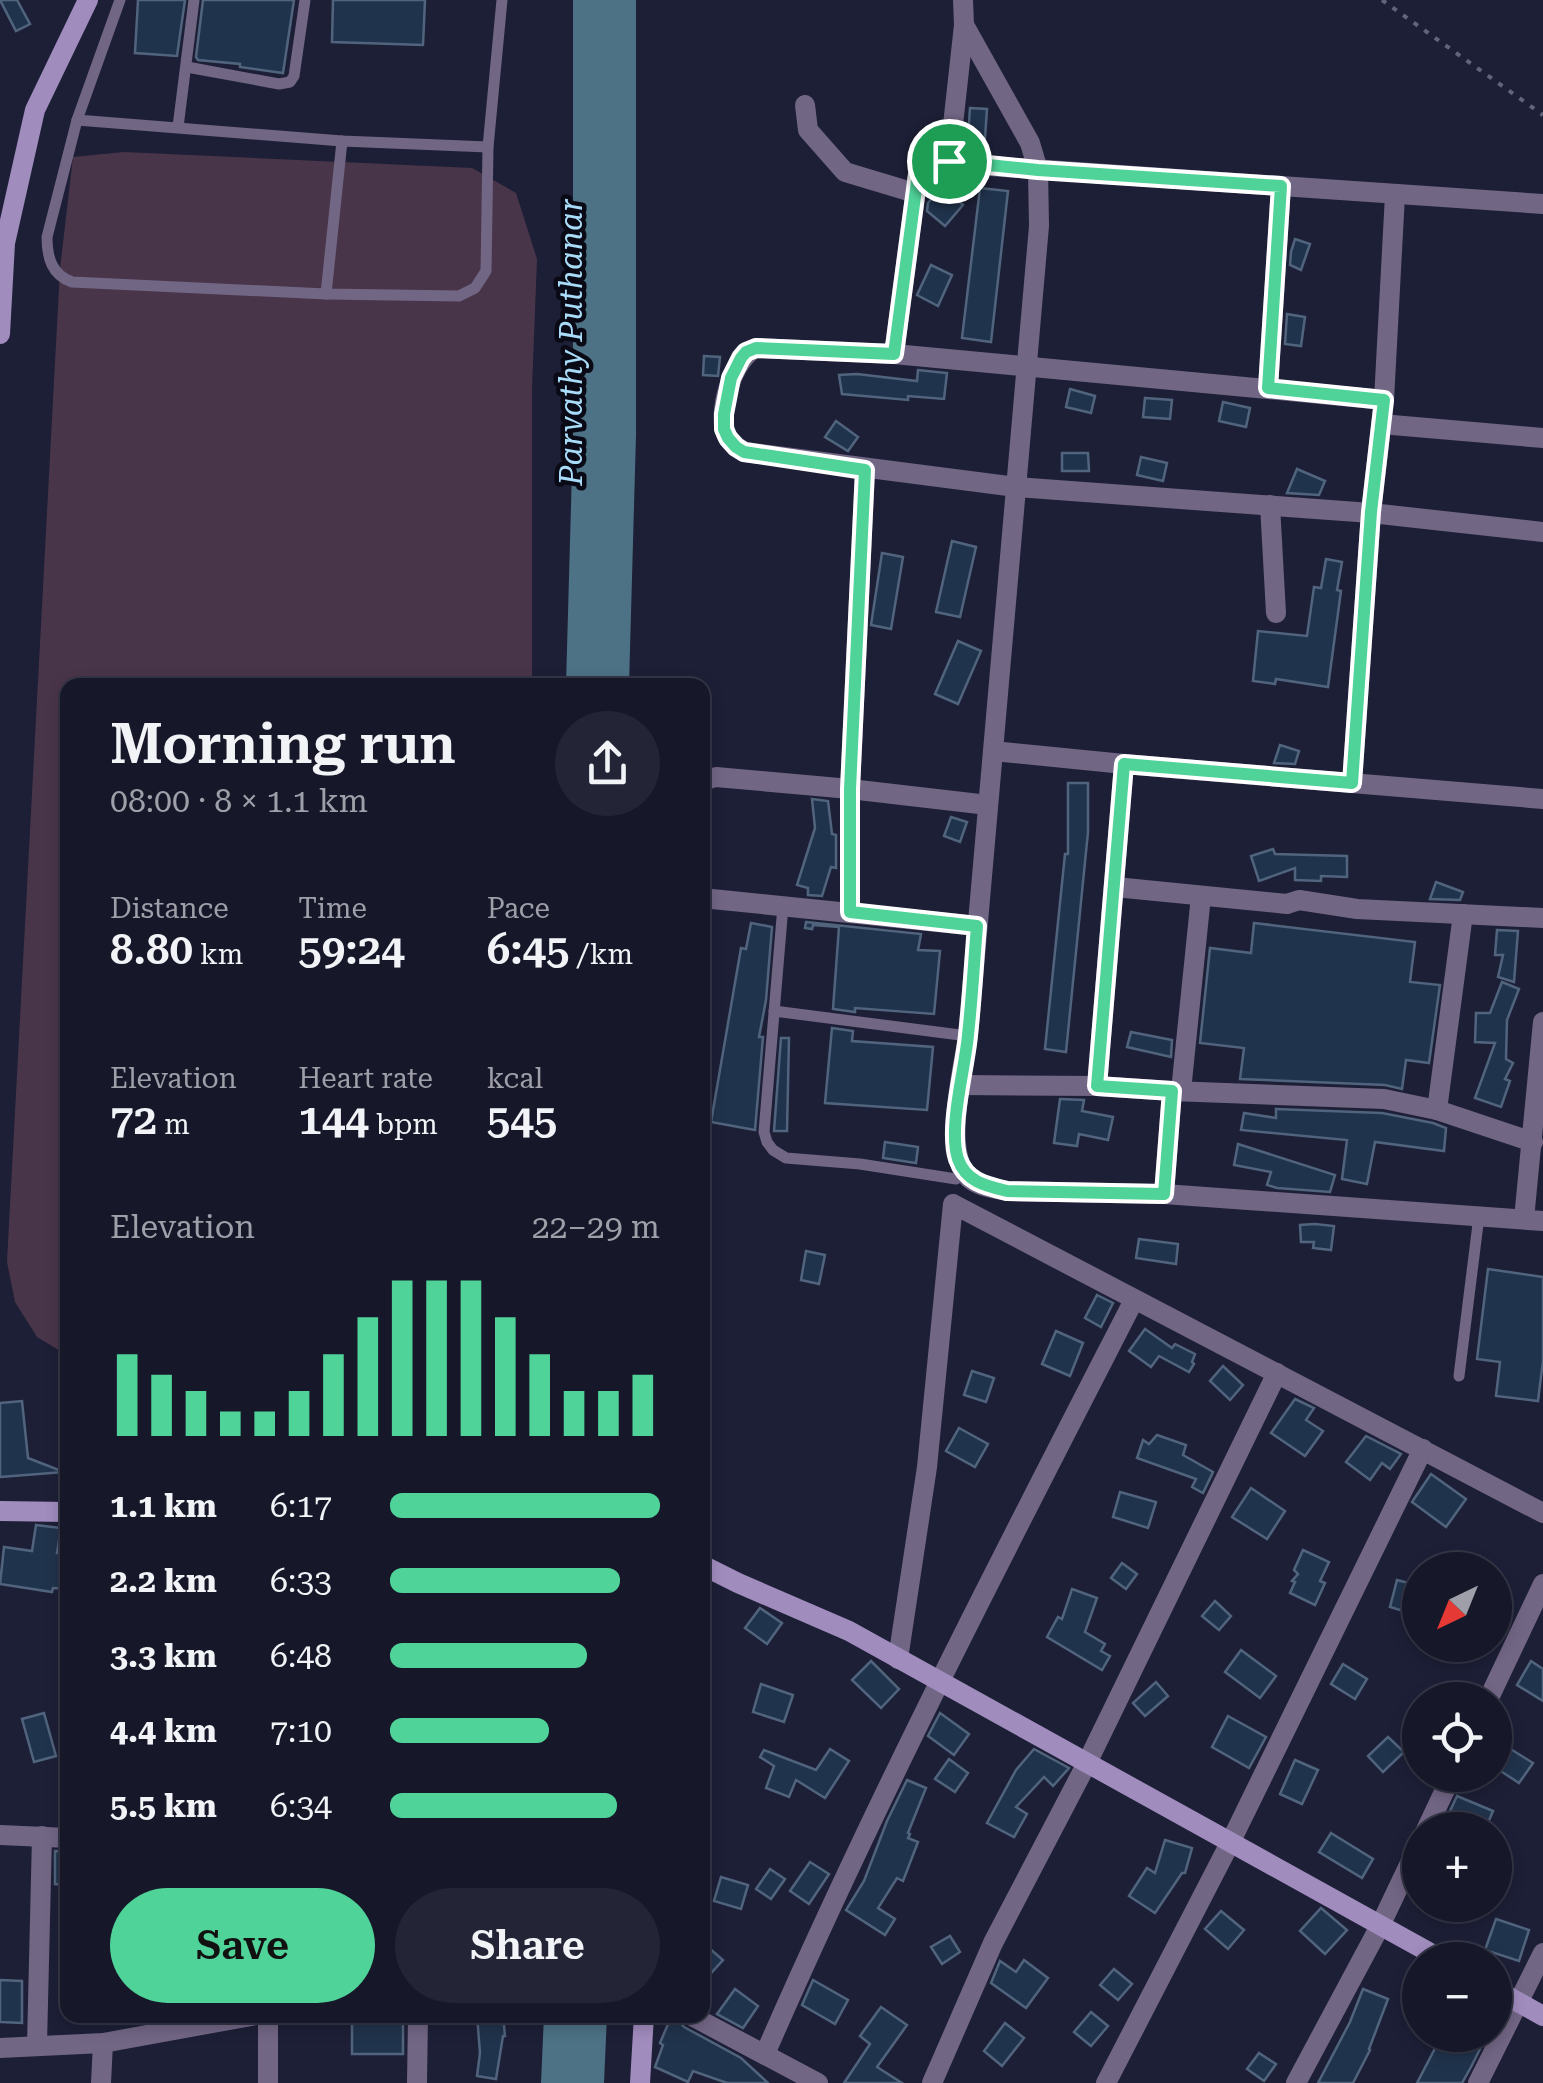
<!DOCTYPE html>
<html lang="en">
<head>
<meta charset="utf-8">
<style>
	:root { --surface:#161729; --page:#232435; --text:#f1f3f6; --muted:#9e9fa8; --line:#353646; --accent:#4fd399 }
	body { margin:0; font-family:"Roboto Serif",serif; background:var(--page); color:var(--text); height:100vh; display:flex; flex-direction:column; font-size:38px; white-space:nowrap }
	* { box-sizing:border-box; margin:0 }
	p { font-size:32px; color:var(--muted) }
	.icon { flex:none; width:55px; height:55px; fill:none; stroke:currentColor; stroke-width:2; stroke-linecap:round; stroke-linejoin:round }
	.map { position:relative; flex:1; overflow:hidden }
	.sheet { position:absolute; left:60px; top:678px; width:650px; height:1345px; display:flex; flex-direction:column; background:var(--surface); border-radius:20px; box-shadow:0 5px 15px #0003,0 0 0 2px var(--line) }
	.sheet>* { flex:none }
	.needle { width:65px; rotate:223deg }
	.tools { position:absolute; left:1402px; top:1552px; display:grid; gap:20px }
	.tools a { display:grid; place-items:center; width:110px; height:110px; border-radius:50%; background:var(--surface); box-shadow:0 5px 15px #0003,0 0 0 2px var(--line); font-size:50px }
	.pin { position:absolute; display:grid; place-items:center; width:85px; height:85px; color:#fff; margin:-42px; border:5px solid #fff; border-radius:50%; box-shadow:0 2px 10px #0007 }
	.round { display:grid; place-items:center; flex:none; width:105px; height:105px; border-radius:52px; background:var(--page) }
	.overview { display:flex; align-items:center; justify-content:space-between; height:170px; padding:0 50px }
	h1 { font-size:55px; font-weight:600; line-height:75px }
	.stats { display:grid; grid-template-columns:repeat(3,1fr); gap:15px; height:170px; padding:10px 50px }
	.stats div { display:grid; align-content:center }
	.stats b { font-size:42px; font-weight:600 }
	.stats small { font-size:28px; font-weight:400 }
	.stats p { font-size:28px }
	.chart { height:280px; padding:20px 50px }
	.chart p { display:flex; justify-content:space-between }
	.chart svg { width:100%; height:180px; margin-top:10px; stroke:var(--accent); stroke-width:6 }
	.button { display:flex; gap:20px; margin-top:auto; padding:20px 50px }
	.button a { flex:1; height:115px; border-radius:60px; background:var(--accent); color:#111; font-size:40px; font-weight:600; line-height:115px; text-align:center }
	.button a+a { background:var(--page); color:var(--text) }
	ul { padding:0 50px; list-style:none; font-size:32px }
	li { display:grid; grid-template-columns:160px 120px 1fr; align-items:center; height:75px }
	li i { height:25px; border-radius:12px; background:var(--accent) }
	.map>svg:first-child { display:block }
	.green { fill:#493549 }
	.water { fill:#4d7285 }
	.building { fill:#20334c; stroke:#51647d; stroke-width:2.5 }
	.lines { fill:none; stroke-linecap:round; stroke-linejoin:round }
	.path { stroke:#626479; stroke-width:4; stroke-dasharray:5 8; stroke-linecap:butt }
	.lane { stroke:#726685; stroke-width:11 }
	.street { stroke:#726685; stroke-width:20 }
	.secondary { stroke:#a18cbe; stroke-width:20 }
	.route-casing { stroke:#fff; stroke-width:20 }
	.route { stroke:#4fd399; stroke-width:12 }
	.labels { text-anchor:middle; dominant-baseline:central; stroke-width:9; stroke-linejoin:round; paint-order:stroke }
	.water-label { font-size:32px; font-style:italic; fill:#a9dcf8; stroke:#090a15 }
</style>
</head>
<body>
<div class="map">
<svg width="1543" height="2083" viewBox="0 0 1543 2083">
	<rect width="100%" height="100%" fill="#1d1f37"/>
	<path class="green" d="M 124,152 L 472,168 L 516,193 L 537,259 L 532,388 L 532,685 L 68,685 L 67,1355 L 37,1337 L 15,1302 L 7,1262 L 60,269 L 73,157 Z"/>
	<g class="water">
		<path d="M 573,0 L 636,0 L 636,435 L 629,685 L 566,685 L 573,434 Z"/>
		<path d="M 544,2015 L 607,2015 L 604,2083 L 541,2083 Z"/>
	</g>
	<g class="building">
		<path d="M 0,0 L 17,0 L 30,24 L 16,31 Z"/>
		<path d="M 138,0 L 185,0 L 177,56 L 135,53 Z"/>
		<path d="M 203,0 L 294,0 L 283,73 L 240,67 L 240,64 L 198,60 L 196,57 Z"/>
		<path d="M 333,0 L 425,0 L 423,45 L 332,42 Z"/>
		<path d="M 970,108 L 987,109 L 985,138 L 968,137 Z"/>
		<path d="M 942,187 L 963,205 L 945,226 L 927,211 L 928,203 Z"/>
		<path d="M 980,188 L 1008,191 L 991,342 L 962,338 Z"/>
		<path d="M 1295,239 L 1310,244 L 1301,270 L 1290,265 L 1291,252 Z"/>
		<path d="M 931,265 L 952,275 L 938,306 L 917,295 Z"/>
		<path d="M 1287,314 L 1305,317 L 1301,346 L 1285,344 Z"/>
		<path d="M 704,356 L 720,357 L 718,376 L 703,375 Z"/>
		<path d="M 918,370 L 947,373 L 944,399 L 908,396 L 908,400 L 842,394 L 839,375 L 857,374 L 917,381 Z"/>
		<path d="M 1070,389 L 1095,396 L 1091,413 L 1066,407 Z"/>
		<path d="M 1145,398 L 1172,400 L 1170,419 L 1143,417 Z"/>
		<path d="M 1223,402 L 1250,408 L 1246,427 L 1219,421 Z"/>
		<path d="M 836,421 L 858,437 L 848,451 L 825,437 Z"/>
		<path d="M 1062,453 L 1088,453 L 1089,471 L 1062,471 Z"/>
		<path d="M 1141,457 L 1167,463 L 1163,481 L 1137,475 Z"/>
		<path d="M 1297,469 L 1325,481 L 1319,495 L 1287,493 Z"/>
		<path d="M 952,541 L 976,547 L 960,617 L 936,612 Z"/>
		<path d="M 882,553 L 903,557 L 891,629 L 871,625 Z"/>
		<path d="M 1326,559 L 1342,562 L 1337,590 L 1341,591 L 1328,687 L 1276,679 L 1275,684 L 1253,681 L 1258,631 L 1307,636 L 1314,587 L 1321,588 Z"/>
		<path d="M 958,641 L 981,651 L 958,704 L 935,694 Z"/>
		<path d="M 1280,745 L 1299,751 L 1295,764 L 1274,763 Z"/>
		<path d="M 1068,783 L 1088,783 L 1088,832 L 1066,1052 L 1045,1049 L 1065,854 L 1068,854 Z"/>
		<path d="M 812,799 L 828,801 L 832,834 L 836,835 L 836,868 L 831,867 L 822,896 L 808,895 L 808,888 L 797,885 L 815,828 Z"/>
		<path d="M 951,817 L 967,822 L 960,842 L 944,836 Z"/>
		<path d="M 1273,849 L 1275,854 L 1347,856 L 1347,877 L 1321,876 L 1321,881 L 1295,880 L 1295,868 L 1259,881 L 1251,856 Z"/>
		<path d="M 1436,882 L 1463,892 L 1460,900 L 1430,899 Z"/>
		<path d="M 806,922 L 921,934 L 918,950 L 940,951 L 934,1014 L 855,1008 L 855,1012 L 833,1009 L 839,927 L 813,925 L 812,929 L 805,928 Z"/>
		<path d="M 751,923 L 772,927 L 766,1000 L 759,1037 L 763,1037 L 755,1130 L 711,1122 L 741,948 L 746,949 Z"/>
		<path d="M 1254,923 L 1415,942 L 1410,982 L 1440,985 L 1429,1063 L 1406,1060 L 1402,1089 L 1385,1085 L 1240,1079 L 1244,1048 L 1200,1043 L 1210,948 L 1251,953 Z"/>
		<path d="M 1497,930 L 1518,931 L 1514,982 L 1498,977 L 1503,955 L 1495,955 Z"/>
		<path d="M 1502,982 L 1519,989 L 1507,1020 L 1506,1059 L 1513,1063 L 1505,1079 L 1510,1081 L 1501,1107 L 1475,1098 L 1495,1043 L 1475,1042 L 1476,1013 L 1490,1013 Z"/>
		<path d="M 832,1028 L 853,1031 L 852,1041 L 933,1047 L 927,1110 L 825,1103 Z"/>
		<path d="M 1131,1032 L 1172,1040 L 1171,1057 L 1127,1047 Z"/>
		<path d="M 781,1038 L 789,1038 L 787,1131 L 774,1131 Z"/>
		<path d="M 1060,1099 L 1084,1100 L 1082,1111 L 1113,1117 L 1108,1140 L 1079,1134 L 1077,1146 L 1054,1143 Z"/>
		<path d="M 1276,1109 L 1382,1113 L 1433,1123 L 1446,1128 L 1444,1151 L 1375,1142 L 1367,1184 L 1342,1179 L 1347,1140 L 1241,1130 L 1244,1113 L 1276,1118 Z"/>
		<path d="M 885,1142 L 918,1147 L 916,1163 L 883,1158 Z"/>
		<path d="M 1238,1144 L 1335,1175 L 1330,1192 L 1277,1188 L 1267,1185 L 1271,1172 L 1234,1165 Z"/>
		<path d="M 1315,1224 L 1334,1226 L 1331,1250 L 1313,1248 L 1314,1242 L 1301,1242 L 1300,1225 Z"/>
		<path d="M 1139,1239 L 1178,1244 L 1176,1264 L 1136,1258 Z"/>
		<path d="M 806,1251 L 825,1255 L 819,1284 L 801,1280 Z"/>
		<path d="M 1488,1269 L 1543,1277 L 1543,1361 L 1538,1401 L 1496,1396 L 1500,1362 L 1477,1359 Z"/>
		<path d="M 1097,1295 L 1113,1303 L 1101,1327 L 1085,1318 Z"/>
		<path d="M 1145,1329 L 1172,1348 L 1175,1344 L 1195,1354 L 1192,1362 L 1194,1364 L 1189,1372 L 1159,1356 L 1151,1367 L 1129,1351 Z"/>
		<path d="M 1056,1331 L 1083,1343 L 1070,1376 L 1042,1364 Z"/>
		<path d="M 1223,1366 L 1243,1385 L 1230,1400 L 1210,1381 Z"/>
		<path d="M 972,1371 L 994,1378 L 986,1402 L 964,1395 Z"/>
		<path d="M 1295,1399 L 1314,1408 L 1306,1420 L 1323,1431 L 1305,1456 L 1271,1433 Z"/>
		<path d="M 22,1401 L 28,1458 L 64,1472 L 0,1477 L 0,1403 Z"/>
		<path d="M 959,1428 L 988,1444 L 975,1467 L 946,1451 Z"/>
		<path d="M 1157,1435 L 1186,1445 L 1183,1455 L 1213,1472 L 1203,1493 L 1192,1487 L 1196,1479 L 1137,1458 L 1143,1440 L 1149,1444 Z"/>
		<path d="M 1366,1436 L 1401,1454 L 1390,1469 L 1382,1463 L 1370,1480 L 1346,1462 Z"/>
		<path d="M 1431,1474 L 1466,1499 L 1446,1527 L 1412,1502 Z"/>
		<path d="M 1251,1488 L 1285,1511 L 1267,1539 L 1232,1517 Z"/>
		<path d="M 1120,1492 L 1156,1502 L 1148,1528 L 1113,1517 Z"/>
		<path d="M 36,1525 L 61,1528 L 57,1553 L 68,1553 L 68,1589 L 53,1588 L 52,1592 L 0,1584 L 4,1547 L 32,1551 Z"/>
		<path d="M 1303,1550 L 1329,1562 L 1320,1581 L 1325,1583 L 1315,1605 L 1290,1593 L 1295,1582 L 1292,1581 L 1298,1574 L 1294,1570 Z"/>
		<path d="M 1122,1563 L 1137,1574 L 1126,1589 L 1111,1578 Z"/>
		<path d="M 1397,1580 L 1420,1586 L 1420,1616 L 1390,1607 Z"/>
		<path d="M 1072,1589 L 1097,1598 L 1085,1632 L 1105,1644 L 1101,1651 L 1110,1656 L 1102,1670 L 1047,1637 L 1058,1617 L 1062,1619 Z"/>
		<path d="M 1215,1601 L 1231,1616 L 1219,1630 L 1202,1616 Z"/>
		<path d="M 760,1608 L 782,1623 L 767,1644 L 745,1628 Z"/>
		<path d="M 1241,1650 L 1276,1676 L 1260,1698 L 1225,1672 Z"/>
		<path d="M 871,1661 L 899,1689 L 881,1708 L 852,1680 Z"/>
		<path d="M 1531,1661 L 1543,1669 L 1543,1701 L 1517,1685 Z"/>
		<path d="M 1343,1664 L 1367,1679 L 1355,1699 L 1331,1684 Z"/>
		<path d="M 1156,1682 L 1168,1696 L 1145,1716 L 1133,1703 Z"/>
		<path d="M 761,1684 L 793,1695 L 784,1722 L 753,1712 Z"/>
		<path d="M 44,1713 L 56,1756 L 34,1762 L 22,1719 Z"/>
		<path d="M 940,1713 L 969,1734 L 954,1755 L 928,1736 Z"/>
		<path d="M 1228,1716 L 1266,1737 L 1249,1768 L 1212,1747 Z"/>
		<path d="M 1388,1737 L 1404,1752 L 1383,1772 L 1368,1756 Z"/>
		<path d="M 1509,1748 L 1533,1763 L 1519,1783 L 1496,1768 Z"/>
		<path d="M 830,1749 L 849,1761 L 825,1798 L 796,1780 L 789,1797 L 766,1788 L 774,1766 L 760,1757 L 764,1750 L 816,1770 Z"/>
		<path d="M 1034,1749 L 1069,1768 L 1053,1786 L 1044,1777 L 1016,1807 L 1027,1814 L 1014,1837 L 987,1823 L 1016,1770 Z"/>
		<path d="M 949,1759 L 968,1773 L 955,1792 L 935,1779 Z"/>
		<path d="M 1295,1760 L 1318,1770 L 1302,1804 L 1280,1794 Z"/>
		<path d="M 907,1780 L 926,1788 L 908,1833 L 910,1834 L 908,1838 L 918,1842 L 903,1881 L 897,1878 L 878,1908 L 895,1919 L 885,1935 L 846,1910 L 864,1881 L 887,1821 Z"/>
		<path d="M 1457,1796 L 1493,1811 L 1485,1830 L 1451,1830 L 1443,1826 Z"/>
		<path d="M 1331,1833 L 1373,1859 L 1362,1878 L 1319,1852 Z"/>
		<path d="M 1165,1840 L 1192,1848 L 1185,1873 L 1182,1873 L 1155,1913 L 1129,1896 L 1147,1868 L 1155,1873 Z"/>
		<path d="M 55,1851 L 68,1852 L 68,1885 L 55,1884 Z"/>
		<path d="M 810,1862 L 829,1874 L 809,1904 L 790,1891 Z"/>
		<path d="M 770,1869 L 785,1879 L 771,1899 L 756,1889 Z"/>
		<path d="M 721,1877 L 748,1885 L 741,1909 L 714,1901 Z"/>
		<path d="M 1321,1908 L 1347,1930 L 1325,1954 L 1300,1931 Z"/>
		<path d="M 1221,1911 L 1244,1930 L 1228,1949 L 1205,1929 Z"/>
		<path d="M 1496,1919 L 1529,1930 L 1519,1961 L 1485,1950 Z"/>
		<path d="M 950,1936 L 960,1952 L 942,1964 L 931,1947 Z"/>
		<path d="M 702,1942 L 723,1960 L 702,1983 Z"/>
		<path d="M 1024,1960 L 1048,1978 L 1026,2008 L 991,1983 L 1000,1961 L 1016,1972 Z"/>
		<path d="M 1114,1969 L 1132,1984 L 1118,2000 L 1100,1985 Z"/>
		<path d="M 0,1980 L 22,1981 L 22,2023 L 0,2022 Z"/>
		<path d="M 813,1980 L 848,2000 L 835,2024 L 802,2005 Z"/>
		<path d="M 735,1989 L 758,2006 L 743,2028 L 717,2014 Z"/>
		<path d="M 1363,1989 L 1388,1999 L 1369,2049 L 1370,2050 L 1353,2083 L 1318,2083 L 1350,2022 Z"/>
		<path d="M 881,2007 L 907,2025 L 877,2067 L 902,2083 L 844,2083 L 870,2044 L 860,2036 Z"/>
		<path d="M 1091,2012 L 1108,2026 L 1091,2046 L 1074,2032 Z"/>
		<path d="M 477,2015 L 503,2015 L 505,2036 L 503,2036 L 496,2079 L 477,2076 L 480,2053 Z"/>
		<path d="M 671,2017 L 677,2019 L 684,2027 L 741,2058 L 768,2083 L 727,2083 L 693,2071 L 688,2082 L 655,2067 L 663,2045 L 660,2043 Z"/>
		<path d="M 352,2019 L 403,2020 L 403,2054 L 352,2054 Z"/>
		<path d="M 1005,2023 L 1024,2038 L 1002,2066 L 984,2051 Z"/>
		<path d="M 1442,2035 L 1479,2035 L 1472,2045 L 1480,2049 L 1471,2067 L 1462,2083 L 1417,2083 Z"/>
		<path d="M 1259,2053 L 1276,2064 L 1264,2081 L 1247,2069 Z"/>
	</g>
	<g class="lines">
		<path class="path" d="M 1382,0 L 1543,115"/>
		<g class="lane">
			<path d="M 120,0 L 77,120 L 342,141 L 488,147"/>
			<path d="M 187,67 L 279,84 L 290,82 L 294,76 L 305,0"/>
			<path d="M 77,120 L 47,237 C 47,258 52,275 72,282 L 326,294 L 459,296 L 475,288 L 486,271 L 488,147 L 502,0"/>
			<path d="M 178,127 L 194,0"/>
			<path d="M 326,294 L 342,141"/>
			<path d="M 783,906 L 764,1132 L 767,1142 L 773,1150 L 786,1158 L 860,1164 L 956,1179"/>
			<path d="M 774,1011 L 968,1036"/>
			<path d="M 1459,1376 L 1479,1216"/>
		</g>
		<g class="street">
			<path d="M 963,0 L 964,25 L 1030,143 L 1038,170 L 1039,226 L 968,1036 C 963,1071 942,1152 969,1178 C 979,1187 995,1188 1007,1191 L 1164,1194 L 1543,1221"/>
			<path d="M 805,105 L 808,130 L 845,172 L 915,193"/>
			<path d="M 949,161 L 964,25"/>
			<path d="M 894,354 L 918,174 L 923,166 L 931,162 L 1543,204"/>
			<path d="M 1268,388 L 1281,186"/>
			<path d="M 1384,400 L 894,354 L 756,348 C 733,358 716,413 727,436 C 731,443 737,448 745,452 L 1016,487 L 1371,513 L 1543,532"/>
			<path d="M 1381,424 L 1543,438"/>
			<path d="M 1270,505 L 1276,613"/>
			<path d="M 993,751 L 1124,764 L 1543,799"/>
			<path d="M 702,781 L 716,777 L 850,789 L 988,805"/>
			<path d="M 1352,783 L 1371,513 L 1384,400 L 1395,195"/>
			<path d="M 1115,887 L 1287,904 L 1299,900 L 1357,909 L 1543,918"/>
			<path d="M 702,898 L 977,926"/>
			<path d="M 850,912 L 850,789 L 865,470"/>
			<path d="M 961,1085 L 1097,1086 L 1172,1091 L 1384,1099 L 1437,1110 L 1533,1142"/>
			<path d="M 1097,1086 L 1124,764"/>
			<path d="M 1181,1091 L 1201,896"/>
			<path d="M 1437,1110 L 1463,914"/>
			<path d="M 1164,1194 L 1172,1091"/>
			<path d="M 1524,1219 L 1543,1022"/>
			<path d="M 898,1659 L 927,1467 L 953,1204 L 1543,1513"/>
			<path d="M 1488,1700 L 1543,1584"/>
			<path d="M 1426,1830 L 1452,1775"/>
			<path d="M 0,1835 L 68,1838"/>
			<path d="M 268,2015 L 268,2083"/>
			<path d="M 690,2015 L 818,2083"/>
			<path d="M 37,2045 L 42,1836"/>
			<path d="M 0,2048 L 103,2043 L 256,2015"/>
			<path d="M 765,2054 C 877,1797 1006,1549 1134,1300"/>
			<path d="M 101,2083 L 103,2043"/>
			<path d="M 417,2083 L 418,2015"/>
			<path d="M 932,2083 L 993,1943 L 1087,1763 L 1277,1373"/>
			<path d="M 1106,2083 L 1230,1843 L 1423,1449"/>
			<path d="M 1296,2083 L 1380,1926 L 1420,1842"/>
			<path d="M 1478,2083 L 1543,1953"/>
		</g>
		<g class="secondary">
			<path d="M 0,334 L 5,243 L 35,110 L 88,0"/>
			<path d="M 0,1511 L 68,1512"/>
			<path d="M 702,1565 L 738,1583 L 849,1631 L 1443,1960"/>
			<path d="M 1495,1989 L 1543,2016"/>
			<path d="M 640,2083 L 644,2015"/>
		</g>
	</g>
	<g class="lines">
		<g class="route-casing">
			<path id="route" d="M 949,161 L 1038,170 L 1281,186 L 1268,388 L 1384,400 L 1371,512 L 1352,783 L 1124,764 L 1097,1086 L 1172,1091 L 1164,1194 L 1007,1191 C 986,1186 966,1182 958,1159 C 948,1128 965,1069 968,1035 C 972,999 974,962 977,926 L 850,912 L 850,789 L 865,470 L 744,452 L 736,447 L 728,438 L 724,429 L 724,414 L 731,378 L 741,358 L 746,352 L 756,348 L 894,354 L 918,174 C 927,161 934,161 949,161 Z"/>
		</g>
		<use href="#route" class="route"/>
	</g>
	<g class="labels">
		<g class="water-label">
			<text transform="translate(571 342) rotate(-90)">Parvathy Puthanar</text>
		</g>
	</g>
</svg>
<div class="tools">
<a><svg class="needle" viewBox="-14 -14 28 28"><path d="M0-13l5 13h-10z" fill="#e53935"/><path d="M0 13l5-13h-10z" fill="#9e9fa8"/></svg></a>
<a><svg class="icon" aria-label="locate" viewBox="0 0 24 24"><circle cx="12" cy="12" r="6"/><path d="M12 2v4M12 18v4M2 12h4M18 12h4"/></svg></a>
<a>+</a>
<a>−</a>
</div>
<div class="pin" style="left:949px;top:161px;background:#1e9e55"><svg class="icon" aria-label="arrive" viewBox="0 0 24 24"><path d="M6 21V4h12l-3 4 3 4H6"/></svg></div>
<section class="sheet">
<div class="overview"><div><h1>Morning run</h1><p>08:00 · 8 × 1.1 km</p></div><a class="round"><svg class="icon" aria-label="share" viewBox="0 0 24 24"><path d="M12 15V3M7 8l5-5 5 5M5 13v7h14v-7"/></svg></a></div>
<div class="stats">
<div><p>Distance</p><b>8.80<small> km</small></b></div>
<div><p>Time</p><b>59:24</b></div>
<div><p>Pace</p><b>6:45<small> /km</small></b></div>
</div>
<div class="stats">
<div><p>Elevation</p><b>72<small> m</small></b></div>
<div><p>Heart rate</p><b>144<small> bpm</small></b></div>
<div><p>kcal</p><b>545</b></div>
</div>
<div class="chart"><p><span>Elevation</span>22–29 m</p>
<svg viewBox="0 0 160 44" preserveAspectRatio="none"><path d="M5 44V24M15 44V29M25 44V33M35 44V38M45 44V38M55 44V33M65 44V24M75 44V15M85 44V6M95 44V6M105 44V6M115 44V15M125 44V24M135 44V33M145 44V33M155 44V29"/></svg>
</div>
<ul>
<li><b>1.1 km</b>6:17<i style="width:100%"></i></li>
<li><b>2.2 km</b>6:33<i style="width:85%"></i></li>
<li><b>3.3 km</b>6:48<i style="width:73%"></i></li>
<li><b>4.4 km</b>7:10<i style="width:59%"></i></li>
<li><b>5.5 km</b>6:34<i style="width:84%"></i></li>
</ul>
<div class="button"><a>Save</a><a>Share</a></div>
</section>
</div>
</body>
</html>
